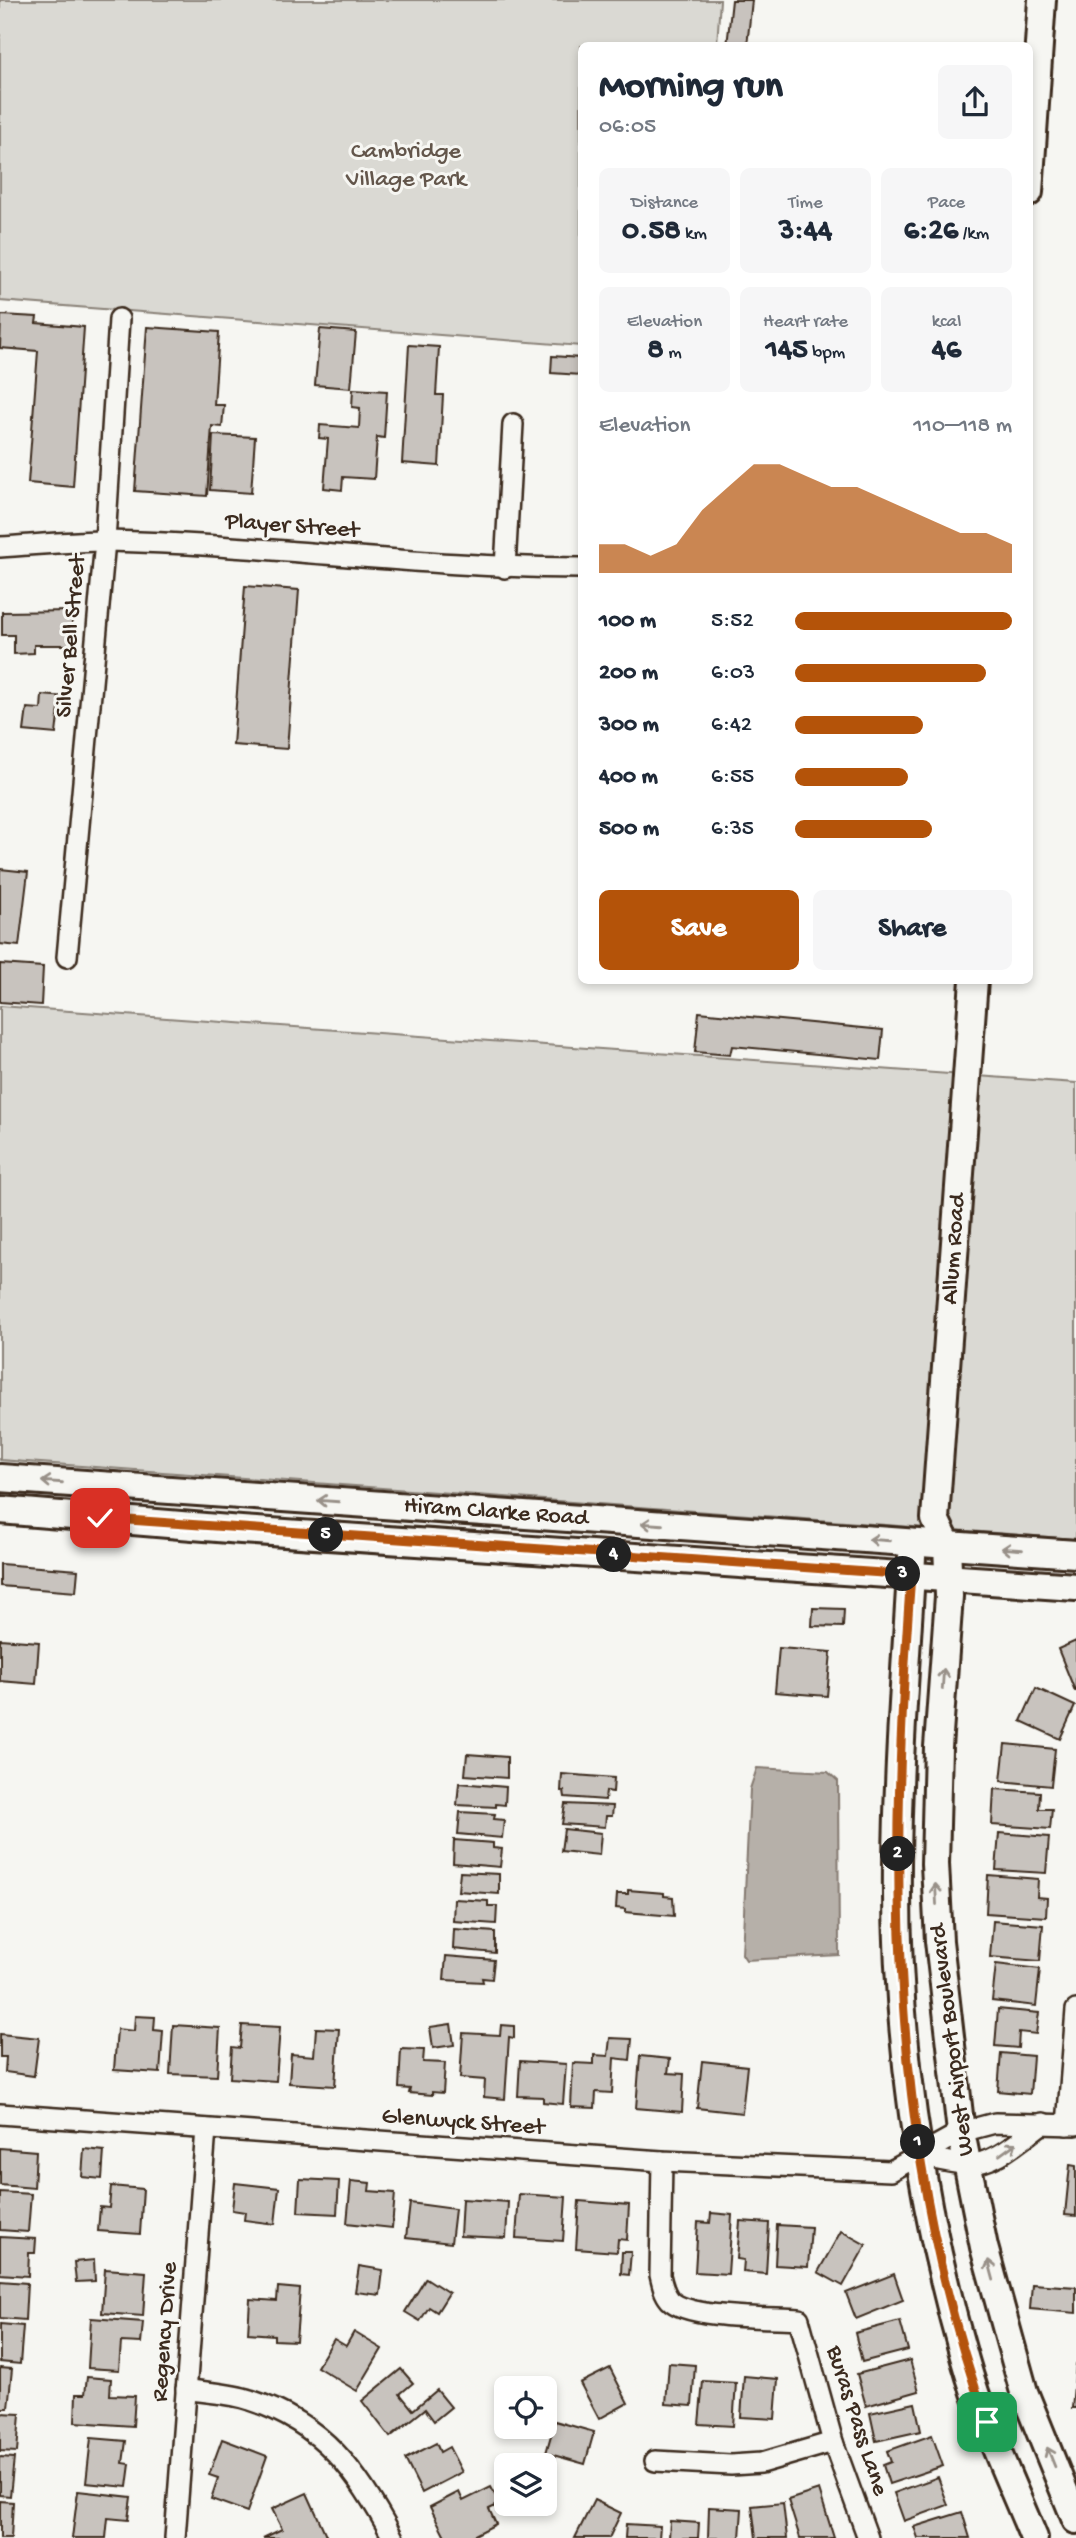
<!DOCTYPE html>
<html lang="en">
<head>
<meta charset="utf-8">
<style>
	:root { --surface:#fff; --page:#f6f6f7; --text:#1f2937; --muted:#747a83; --accent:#b45309 }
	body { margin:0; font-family:"Gochi Hand",sans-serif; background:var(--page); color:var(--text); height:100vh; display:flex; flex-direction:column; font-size:26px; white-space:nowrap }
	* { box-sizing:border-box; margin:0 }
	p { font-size:23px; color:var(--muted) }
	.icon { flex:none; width:38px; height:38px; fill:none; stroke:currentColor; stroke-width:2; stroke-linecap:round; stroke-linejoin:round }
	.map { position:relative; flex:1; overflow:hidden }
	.side { position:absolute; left:578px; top:42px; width:455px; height:942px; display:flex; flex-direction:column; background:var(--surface); border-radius:10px; box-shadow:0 4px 10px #0003 }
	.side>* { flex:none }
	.controls { position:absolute; left:494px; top:2376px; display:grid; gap:14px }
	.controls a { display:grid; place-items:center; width:63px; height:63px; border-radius:10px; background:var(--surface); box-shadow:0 4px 10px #0003; font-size:35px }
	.pin { position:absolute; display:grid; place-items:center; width:60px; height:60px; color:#fff; margin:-30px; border-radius:14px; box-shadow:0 4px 10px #0006 }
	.km { position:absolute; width:35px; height:35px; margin:-18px; border-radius:50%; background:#222; color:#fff; font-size:19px; line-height:35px; text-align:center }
	.round { display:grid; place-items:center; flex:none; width:74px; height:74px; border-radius:10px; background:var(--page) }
	.summary { display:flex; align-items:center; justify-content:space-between; height:119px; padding:0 21px }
	h1 { font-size:38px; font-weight:700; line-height:52px }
	.stats { display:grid; grid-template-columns:repeat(3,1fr); gap:10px; height:119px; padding:7px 21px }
	.stats div { display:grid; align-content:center; border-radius:10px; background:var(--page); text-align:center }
	.stats b { font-size:30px; font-weight:700 }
	.stats small { font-size:19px; font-weight:400 }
	.stats p { font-size:19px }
	.chart { height:196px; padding:14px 21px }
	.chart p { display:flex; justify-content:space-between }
	.chart svg { width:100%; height:126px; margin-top:7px; fill:var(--accent); opacity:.7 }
	.button { display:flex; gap:14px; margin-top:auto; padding:14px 21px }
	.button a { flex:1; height:80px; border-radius:10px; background:var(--accent); color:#fff; font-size:28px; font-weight:700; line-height:80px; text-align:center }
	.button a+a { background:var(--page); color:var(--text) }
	ul { padding:0 21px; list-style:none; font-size:23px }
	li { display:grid; grid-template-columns:112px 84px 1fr; align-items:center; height:52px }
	li i { height:18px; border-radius:9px; background:var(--accent) }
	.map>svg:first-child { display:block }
	.green { fill:#dad9d3; stroke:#8a8278; stroke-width:2 }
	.water { fill:#b6b0a9; stroke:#857a71; stroke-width:2 }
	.building { fill:#c8c3be; stroke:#3b2a1e; stroke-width:2 }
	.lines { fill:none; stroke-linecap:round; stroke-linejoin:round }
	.street-casing { stroke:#3b2a1e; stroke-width:24 }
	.secondary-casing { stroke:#3b2a1e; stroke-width:32 }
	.street { stroke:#f6f6f2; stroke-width:19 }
	.secondary { stroke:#f6f6f2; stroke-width:26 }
	.oneway { stroke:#989088 }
	.route-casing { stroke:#fff; stroke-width:14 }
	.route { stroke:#b45309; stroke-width:9 }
	.labels { text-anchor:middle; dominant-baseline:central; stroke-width:6; stroke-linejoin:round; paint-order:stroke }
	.park-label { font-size:24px; fill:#63564b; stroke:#f6f6f2 }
	.street-label { font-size:24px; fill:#3b2a1e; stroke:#f6f6f2 }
</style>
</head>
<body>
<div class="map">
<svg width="1076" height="2538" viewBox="0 0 1076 2538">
	<rect width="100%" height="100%" fill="#f6f6f2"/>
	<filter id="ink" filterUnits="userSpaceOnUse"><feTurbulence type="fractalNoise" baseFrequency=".0143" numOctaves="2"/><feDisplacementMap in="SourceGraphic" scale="14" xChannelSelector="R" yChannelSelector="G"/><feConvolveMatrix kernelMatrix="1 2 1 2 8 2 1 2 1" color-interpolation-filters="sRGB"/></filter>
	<g filter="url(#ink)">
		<g class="green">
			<path d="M 0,0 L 720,0 L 717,45 L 581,46 L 581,346 L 0,301 Z"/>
			<path d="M 0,1006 L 1076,1083 L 1076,1539 L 0,1460 Z"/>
		</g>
		<path class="water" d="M 757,1768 L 828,1772 L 838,1781 L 839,1955 L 746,1960 L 742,1954 L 750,1789 Z"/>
		<g class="building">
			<path d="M 732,0 L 752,0 L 747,46 L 727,46 Z"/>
			<path d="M 1,315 L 37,317 L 36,323 L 84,327 L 73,487 L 28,483 L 38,351 L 0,348 Z"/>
			<path d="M 147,327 L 219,332 L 214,405 L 224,405 L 222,427 L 212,426 L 207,496 L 135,491 Z"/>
			<path d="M 320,329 L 356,332 L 351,388 L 315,385 Z"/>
			<path d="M 409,345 L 439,347 L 436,395 L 443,395 L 439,466 L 402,463 Z"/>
			<path d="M 552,356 L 581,358 L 581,375 L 551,373 Z"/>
			<path d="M 353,389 L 387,391 L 384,438 L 377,437 L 374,479 L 343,477 L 342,490 L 324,488 L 328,439 L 319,438 L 320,425 L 359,428 L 360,408 L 352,407 Z"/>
			<path d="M 213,435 L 255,437 L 251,493 L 210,490 Z"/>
			<path d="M 245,586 L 299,590 L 287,749 L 233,745 Z"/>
			<path d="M 72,611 L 72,645 L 34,645 L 34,653 L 14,654 L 14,635 L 2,635 L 2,612 Z"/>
			<path d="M 42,695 L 66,697 L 65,708 L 59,708 L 56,734 L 24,731 L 27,708 L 41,709 Z"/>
			<path d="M 0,869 L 28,872 L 19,946 L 0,944 Z"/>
			<path d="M 0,964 L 43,967 L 41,1005 L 0,1002 Z"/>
			<path d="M 699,1012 L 883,1030 L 880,1060 L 732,1046 L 730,1055 L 695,1052 Z"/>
			<path d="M 0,1564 L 78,1570 L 76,1592 L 0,1586 Z"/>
			<path d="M 813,1608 L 844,1609 L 843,1627 L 812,1626 Z"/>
			<path d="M 0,1639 L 39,1642 L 36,1684 L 0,1681 Z"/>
			<path d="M 1076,1641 L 1076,1691 L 1075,1691 L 1058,1649 Z"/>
			<path d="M 779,1648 L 831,1652 L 827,1696 L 775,1692 Z"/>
			<path d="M 1036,1688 L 1075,1706 L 1060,1739 L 1021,1721 Z"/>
			<path d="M 1005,1744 L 1055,1749 L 1051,1786 L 1001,1781 Z"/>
			<path d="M 467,1754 L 507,1757 L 507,1778 L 465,1775 Z"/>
			<path d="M 562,1774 L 614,1778 L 613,1792 L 606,1791 L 605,1800 L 565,1797 L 564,1791 L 561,1791 Z"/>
			<path d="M 459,1783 L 506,1787 L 505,1805 L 496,1804 L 496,1807 L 457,1805 Z"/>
			<path d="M 994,1789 L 1040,1792 L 1039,1809 L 1052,1809 L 1050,1829 L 992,1825 Z"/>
			<path d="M 565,1804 L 613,1806 L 612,1816 L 606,1816 L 605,1827 L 562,1824 Z"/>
			<path d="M 460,1812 L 495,1814 L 494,1819 L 504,1820 L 502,1838 L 458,1834 Z"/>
			<path d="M 564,1829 L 601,1833 L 599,1855 L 561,1851 Z"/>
			<path d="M 999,1833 L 1049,1837 L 1046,1873 L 996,1870 Z"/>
			<path d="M 454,1840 L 493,1843 L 493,1848 L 502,1849 L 500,1867 L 453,1863 Z"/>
			<path d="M 460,1872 L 499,1874 L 499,1894 L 458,1891 Z"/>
			<path d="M 988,1875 L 1038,1879 L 1037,1897 L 1047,1898 L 1046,1917 L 986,1913 Z"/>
			<path d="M 628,1890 L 664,1893 L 664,1896 L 673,1897 L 674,1916 L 625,1912 L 625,1909 L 616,1908 L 617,1894 L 628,1894 Z"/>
			<path d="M 454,1899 L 488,1901 L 488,1906 L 497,1906 L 496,1924 L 453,1921 Z"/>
			<path d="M 993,1921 L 1043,1925 L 1040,1961 L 990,1957 Z"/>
			<path d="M 454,1929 L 495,1932 L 495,1953 L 453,1949 Z"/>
			<path d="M 446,1956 L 494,1960 L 492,1979 L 482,1978 L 483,1982 L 444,1980 Z"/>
			<path d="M 996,1964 L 1040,1969 L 1036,2006 L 992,2001 Z"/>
			<path d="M 998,2009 L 1039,2013 L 1036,2034 L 1019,2032 L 1018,2048 L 995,2046 Z"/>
			<path d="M 135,2016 L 155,2017 L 154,2030 L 163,2031 L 160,2073 L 114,2070 L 117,2029 L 134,2031 Z"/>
			<path d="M 451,2024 L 454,2045 L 433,2048 L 430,2027 Z"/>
			<path d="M 173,2025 L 220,2028 L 217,2076 L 170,2074 Z"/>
			<path d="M 242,2025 L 280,2027 L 276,2081 L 230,2078 L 232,2047 L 240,2048 Z"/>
			<path d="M 501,2025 L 514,2026 L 514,2038 L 509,2037 L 505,2099 L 484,2097 L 485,2080 L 460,2078 L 463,2033 L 500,2035 Z"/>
			<path d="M 316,2028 L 339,2029 L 335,2086 L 289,2083 L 291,2054 L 314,2056 Z"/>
			<path d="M 0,2034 L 39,2038 L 34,2076 L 5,2072 L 6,2057 L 0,2057 Z"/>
			<path d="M 610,2038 L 632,2039 L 630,2060 L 614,2058 L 612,2093 L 596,2092 L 595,2108 L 571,2107 L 573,2063 L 594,2064 L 594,2055 L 608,2056 Z"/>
			<path d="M 401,2049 L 424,2050 L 423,2062 L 445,2063 L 443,2093 L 432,2092 L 432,2095 L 409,2093 L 410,2089 L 399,2088 Z"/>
			<path d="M 1001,2053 L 1033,2056 L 1030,2094 L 998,2091 Z"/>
			<path d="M 640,2056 L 670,2059 L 668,2073 L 684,2074 L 682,2112 L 636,2108 Z"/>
			<path d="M 520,2061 L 566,2064 L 563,2104 L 543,2102 L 543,2097 L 518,2096 Z"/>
			<path d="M 702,2061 L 747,2066 L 742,2113 L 697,2108 Z"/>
			<path d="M 0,2148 L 36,2151 L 34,2188 L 0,2185 Z"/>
			<path d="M 84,2149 L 104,2151 L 102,2179 L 82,2177 Z"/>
			<path d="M 1070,2165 L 1076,2166 L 1076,2216 L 1065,2215 Z"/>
			<path d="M 300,2179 L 339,2181 L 337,2214 L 298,2212 Z"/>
			<path d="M 351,2181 L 370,2183 L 369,2191 L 395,2193 L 392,2228 L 347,2223 Z"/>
			<path d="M 235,2183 L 279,2188 L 275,2224 L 244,2220 L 245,2212 L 232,2210 Z"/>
			<path d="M 111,2186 L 143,2189 L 140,2234 L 98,2231 L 100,2207 L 109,2208 Z"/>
			<path d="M 0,2192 L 31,2194 L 28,2232 L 0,2230 Z"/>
			<path d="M 519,2194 L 566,2197 L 563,2241 L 516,2238 Z"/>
			<path d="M 462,2199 L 508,2202 L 506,2238 L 460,2236 Z"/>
			<path d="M 579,2201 L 629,2205 L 627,2240 L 618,2239 L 617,2252 L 576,2249 Z"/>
			<path d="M 410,2203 L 455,2209 L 451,2243 L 406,2238 Z"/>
			<path d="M 711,2213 L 732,2215 L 728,2274 L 695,2272 L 698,2222 L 710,2223 Z"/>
			<path d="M 740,2221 L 769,2223 L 766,2274 L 743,2272 L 744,2260 L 737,2259 Z"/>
			<path d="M 777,2225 L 811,2227 L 808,2267 L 775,2265 Z"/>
			<path d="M 841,2231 L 866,2245 L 843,2286 L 818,2272 Z"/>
			<path d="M 0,2237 L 36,2239 L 35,2253 L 29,2253 L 28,2276 L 0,2274 Z"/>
			<path d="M 622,2252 L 631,2252 L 629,2275 L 621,2274 Z"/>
			<path d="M 94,2260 L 95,2281 L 76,2282 L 74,2262 Z"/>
			<path d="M 359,2266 L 383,2270 L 380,2295 L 355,2292 Z"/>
			<path d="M 105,2269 L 146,2272 L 143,2316 L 102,2313 Z"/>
			<path d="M 894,2274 L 903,2300 L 856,2319 L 846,2293 Z"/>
			<path d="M 426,2278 L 449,2293 L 437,2312 L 429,2307 L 420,2321 L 405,2312 Z"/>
			<path d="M 0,2281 L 27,2283 L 25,2320 L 0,2318 Z"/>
			<path d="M 1032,2284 L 1076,2287 L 1076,2313 L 1030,2309 Z"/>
			<path d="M 278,2287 L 300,2289 L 296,2341 L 274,2340 L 274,2335 L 248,2333 L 250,2299 L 277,2301 Z"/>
			<path d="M 91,2318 L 143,2322 L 141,2343 L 121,2342 L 119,2370 L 88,2368 Z"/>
			<path d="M 900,2321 L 908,2350 L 862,2362 L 855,2333 Z"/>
			<path d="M 0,2324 L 23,2326 L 20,2364 L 0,2362 Z"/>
			<path d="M 354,2332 L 382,2349 L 357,2391 L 317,2367 L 334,2339 L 346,2346 Z"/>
			<path d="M 910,2360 L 919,2391 L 866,2406 L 857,2374 Z"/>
			<path d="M 669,2363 L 695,2365 L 692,2406 L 666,2404 Z"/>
			<path d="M 1076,2364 L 1076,2408 L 1072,2408 Z"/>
			<path d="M 0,2368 L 12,2369 L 8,2408 L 0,2408 Z"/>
			<path d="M 610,2368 L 628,2403 L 599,2419 L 580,2383 Z"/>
			<path d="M 401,2369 L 413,2383 L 400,2394 L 413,2410 L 437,2390 L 451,2407 L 434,2421 L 425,2409 L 390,2437 L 362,2401 Z"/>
			<path d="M 744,2376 L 778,2379 L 775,2419 L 741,2417 Z"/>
			<path d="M 87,2377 L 111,2379 L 110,2395 L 135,2396 L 133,2426 L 75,2422 L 76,2394 L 85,2394 Z"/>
			<path d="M 703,2381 L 736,2383 L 733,2426 L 699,2424 Z"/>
			<path d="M 915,2403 L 921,2431 L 876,2441 L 870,2413 Z"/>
			<path d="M 0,2413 L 20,2414 L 17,2452 L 0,2451 Z"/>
			<path d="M 555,2421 L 594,2432 L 585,2464 L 546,2453 Z"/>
			<path d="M 932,2435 L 943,2466 L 889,2484 L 883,2465 L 891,2462 L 887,2451 Z"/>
			<path d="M 91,2438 L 126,2441 L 123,2463 L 130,2464 L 127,2487 L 86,2483 Z"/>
			<path d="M 222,2439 L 267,2456 L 247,2512 L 211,2499 L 218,2478 L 209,2475 Z"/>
			<path d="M 436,2443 L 440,2452 L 449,2447 L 462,2472 L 422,2493 L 405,2459 Z"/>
			<path d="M 0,2457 L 14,2458 L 10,2496 L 0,2495 Z"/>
			<path d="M 938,2477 L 948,2505 L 904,2521 L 894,2493 Z"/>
			<path d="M 491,2487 L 500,2504 L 489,2509 L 496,2524 L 469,2538 L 446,2538 L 430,2507 L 459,2492 L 463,2501 Z"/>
			<path d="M 819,2490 L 834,2538 L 800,2538 L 788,2500 Z"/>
			<path d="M 78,2491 L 131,2497 L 128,2520 L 108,2518 L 106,2538 L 72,2538 Z"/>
			<path d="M 307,2493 L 326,2535 L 320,2538 L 263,2538 L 282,2529 L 272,2509 Z"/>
			<path d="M 594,2500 L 621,2513 L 609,2538 L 575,2538 Z"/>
			<path d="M 0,2501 L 13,2502 L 11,2538 L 0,2538 Z"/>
			<path d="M 783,2503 L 787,2538 L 756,2538 L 752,2506 Z"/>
			<path d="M 709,2507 L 742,2509 L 740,2538 L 708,2538 Z"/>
			<path d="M 962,2512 L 970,2538 L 918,2538 L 914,2527 Z"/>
			<path d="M 670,2521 L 699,2523 L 698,2538 L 669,2538 Z"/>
			<path d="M 626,2524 L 660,2526 L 659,2538 L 625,2538 Z"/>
		</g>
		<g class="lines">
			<g class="street-casing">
				<g id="street">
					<path d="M 0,547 C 35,545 71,541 107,541 C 265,544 423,568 581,568"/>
					<path d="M 505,568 L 513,424"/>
					<path d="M 67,957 L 105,541 L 119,319"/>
					<path d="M 0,2114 L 662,2161 L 891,2171 L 961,2132 L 995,2123 L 1076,2125"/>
					<path d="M 1067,2125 L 1076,2010"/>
					<path d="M 920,2156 C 935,2159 950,2163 965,2164 C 994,2166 1020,2140 1043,2123"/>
					<path d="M 662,2161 L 660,2275 C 662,2284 664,2293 670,2300 C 688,2319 771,2317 799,2319 L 833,2442 L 868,2538"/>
					<path d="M 186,2389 C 206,2393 230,2393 250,2400 C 324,2424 358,2472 393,2538"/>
					<path d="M 655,2461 L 731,2465 L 761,2463 L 833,2442"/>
					<path d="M 175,2538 L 206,2129"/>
				</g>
			</g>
			<g class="secondary-casing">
				<g id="secondary">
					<path d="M 1029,192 L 1042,0"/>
					<path d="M 974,980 L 935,1519 L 947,1544 L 949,1596 L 938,1747 L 935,1864 L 939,1941 L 961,2132 L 984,2247 L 1024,2392 L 1076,2520"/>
					<path d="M 0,1478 L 1076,1554"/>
					<path d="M 0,1510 L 241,1530 L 1076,1587"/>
					<path d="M 912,1557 C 906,1659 898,1761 897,1864 C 895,2030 919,2200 965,2360 C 982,2421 1010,2480 1034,2538"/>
				</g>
			</g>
			<use href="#street" class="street"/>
			<use href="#secondary" class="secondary"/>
		</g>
		<defs><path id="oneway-shaft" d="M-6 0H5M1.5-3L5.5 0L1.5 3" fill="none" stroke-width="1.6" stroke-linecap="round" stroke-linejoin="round" transform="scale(1.75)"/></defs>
		<g class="oneway">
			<use href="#oneway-shaft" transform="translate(52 1482) rotate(-176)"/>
			<use href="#oneway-shaft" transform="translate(328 1501) rotate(-176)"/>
			<use href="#oneway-shaft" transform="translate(652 1524) rotate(-176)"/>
			<use href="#oneway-shaft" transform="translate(879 1540) rotate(-176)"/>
			<use href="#oneway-shaft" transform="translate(1012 1549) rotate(-176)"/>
			<use href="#oneway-shaft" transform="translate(943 1679) rotate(-86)"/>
			<use href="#oneway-shaft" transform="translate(936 1894) rotate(-93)"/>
			<use href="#oneway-shaft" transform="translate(1008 2149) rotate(-36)"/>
			<use href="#oneway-shaft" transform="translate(991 2270) rotate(-105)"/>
			<use href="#oneway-shaft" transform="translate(1051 2457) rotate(-112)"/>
		</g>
	</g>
	<g class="lines" filter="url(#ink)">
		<g class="route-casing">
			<path id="route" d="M 100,1518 L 911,1575 C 889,1864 887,2145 987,2422"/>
		</g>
		<use href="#route" class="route"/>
	</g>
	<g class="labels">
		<g class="park-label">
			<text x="406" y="152">Cambridge<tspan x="406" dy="28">Village Park</tspan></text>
		</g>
		<g class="street-label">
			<text transform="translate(292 527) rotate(4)">Player Street</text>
			<text transform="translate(72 636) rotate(-85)">Silver Bell Street</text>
			<text transform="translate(955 1249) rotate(-86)">Allum Road</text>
			<text transform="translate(496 1513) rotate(4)">Hiram Clarke Road</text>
			<text transform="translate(953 2040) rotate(-97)">West Airport Boulevard</text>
			<text transform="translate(463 2123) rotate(4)">Glenwyck Street</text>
			<text transform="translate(166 2332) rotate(-86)">Regency Drive</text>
			<text transform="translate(856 2421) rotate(72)">Buras Pass Lane</text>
		</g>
	</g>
</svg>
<div class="controls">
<a><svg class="icon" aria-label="locate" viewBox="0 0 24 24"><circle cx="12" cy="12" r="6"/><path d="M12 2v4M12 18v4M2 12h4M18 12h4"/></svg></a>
<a><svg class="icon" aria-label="layers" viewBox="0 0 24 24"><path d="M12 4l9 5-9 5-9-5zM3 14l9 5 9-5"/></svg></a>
</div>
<div class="pin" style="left:987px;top:2422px;background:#1e9e55"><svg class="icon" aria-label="arrive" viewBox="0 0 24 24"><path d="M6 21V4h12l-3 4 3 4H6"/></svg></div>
<div class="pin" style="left:100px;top:1518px;background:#d93025"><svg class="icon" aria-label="check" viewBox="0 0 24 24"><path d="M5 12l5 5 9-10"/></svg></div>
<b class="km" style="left:918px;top:2142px">1</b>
<b class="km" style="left:898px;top:1854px">2</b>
<b class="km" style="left:903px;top:1574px">3</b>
<b class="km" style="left:614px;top:1555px">4</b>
<b class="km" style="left:326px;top:1535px">5</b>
<section class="side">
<div class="summary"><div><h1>Morning run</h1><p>06:05</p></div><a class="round"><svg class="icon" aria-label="share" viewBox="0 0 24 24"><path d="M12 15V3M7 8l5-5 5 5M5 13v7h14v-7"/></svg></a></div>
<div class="stats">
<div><p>Distance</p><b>0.58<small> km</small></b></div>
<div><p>Time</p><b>3:44</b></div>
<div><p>Pace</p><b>6:26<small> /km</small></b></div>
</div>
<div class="stats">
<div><p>Elevation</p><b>8<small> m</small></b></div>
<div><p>Heart rate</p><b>145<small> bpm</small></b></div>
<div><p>kcal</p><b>46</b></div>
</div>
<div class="chart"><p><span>Elevation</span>110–118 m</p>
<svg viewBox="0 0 160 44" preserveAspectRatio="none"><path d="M0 44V34L10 34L20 38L30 34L40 22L50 14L60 6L70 6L80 10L90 14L100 14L110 18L120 22L130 26L140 30L150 30L160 34V44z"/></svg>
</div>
<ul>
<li><b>100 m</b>5:52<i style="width:100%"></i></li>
<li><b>200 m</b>6:03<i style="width:88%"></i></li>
<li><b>300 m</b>6:42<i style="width:59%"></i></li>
<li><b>400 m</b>6:55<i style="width:52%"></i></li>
<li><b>500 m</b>6:35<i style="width:63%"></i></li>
</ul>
<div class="button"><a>Save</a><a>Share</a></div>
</section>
</div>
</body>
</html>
